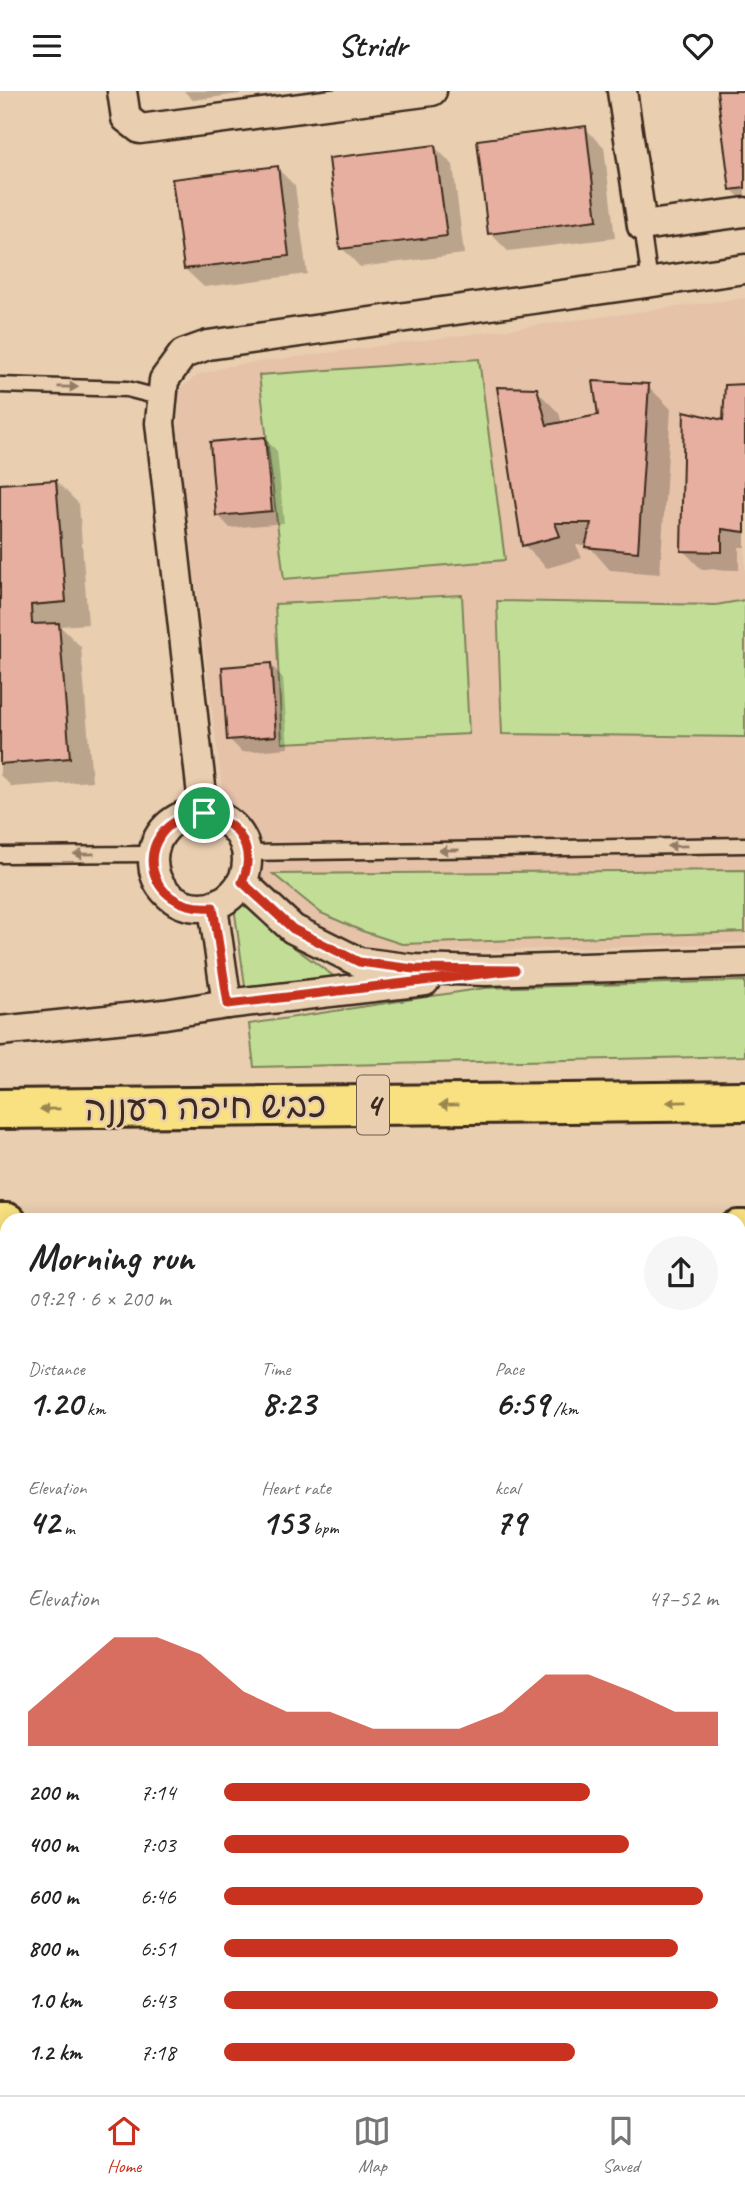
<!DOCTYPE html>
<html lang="en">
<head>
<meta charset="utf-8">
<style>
	:root { --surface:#fff; --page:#f6f6f6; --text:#222; --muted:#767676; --line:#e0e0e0; --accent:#c8321e }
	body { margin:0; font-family:Caveat,"Playpen Sans Hebrew",sans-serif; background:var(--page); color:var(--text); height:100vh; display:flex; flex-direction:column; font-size:26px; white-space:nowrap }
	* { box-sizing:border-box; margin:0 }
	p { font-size:23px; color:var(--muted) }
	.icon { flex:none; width:38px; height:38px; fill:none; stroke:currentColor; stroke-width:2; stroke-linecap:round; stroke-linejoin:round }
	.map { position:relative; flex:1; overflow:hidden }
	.sheet { position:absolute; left:0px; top:1122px; width:746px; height:884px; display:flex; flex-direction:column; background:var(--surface); border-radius:21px 21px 0 0; box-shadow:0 4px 18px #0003 }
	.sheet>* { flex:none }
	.pin { position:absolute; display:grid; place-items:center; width:60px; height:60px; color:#fff; margin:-30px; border:4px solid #fff; border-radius:50%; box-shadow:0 2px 7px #0007 }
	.round { display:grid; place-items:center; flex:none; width:74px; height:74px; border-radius:37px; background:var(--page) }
	.overview { display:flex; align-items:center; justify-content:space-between; height:119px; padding:0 28px }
	h1 { font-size:38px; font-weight:800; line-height:52px }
	.metrics { display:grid; grid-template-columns:repeat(3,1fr); gap:10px; height:119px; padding:7px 28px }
	.metrics div { display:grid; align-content:center }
	.metrics b { font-size:35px; font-weight:800 }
	.metrics small { font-size:19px; font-weight:400 }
	.metrics p { font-size:19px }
	.chart { height:196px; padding:14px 28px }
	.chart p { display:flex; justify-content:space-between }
	.chart svg { width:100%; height:126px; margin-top:7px; fill:var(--accent); opacity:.7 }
	ul { padding:0 28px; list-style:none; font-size:23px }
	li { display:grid; grid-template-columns:112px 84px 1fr; align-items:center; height:52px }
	li i { height:18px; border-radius:9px; background:var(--accent) }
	header { display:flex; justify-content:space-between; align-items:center; height:91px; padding:0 28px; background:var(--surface); font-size:32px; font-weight:800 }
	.tabs { display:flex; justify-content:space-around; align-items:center; height:98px; border-top:2px solid var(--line); background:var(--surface); font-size:19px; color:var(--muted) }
	.tabs a { display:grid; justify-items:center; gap:4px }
	.tabs .on { color:var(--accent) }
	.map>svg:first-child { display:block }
	.built { fill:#e5c2a8 }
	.green { fill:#c2de96; stroke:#7e845a; stroke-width:2 }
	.shadow { fill:#0003 }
	.building { fill:#e7af9f; stroke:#3b2a1e; stroke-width:2 }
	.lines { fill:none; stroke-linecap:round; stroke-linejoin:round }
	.service-casing { stroke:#3b2a1e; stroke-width:19 }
	.minor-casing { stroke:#3b2a1e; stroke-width:33 }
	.trunk-casing { stroke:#3b2a1e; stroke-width:44 }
	.service { stroke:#e9ceb0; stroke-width:14 }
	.minor { stroke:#e9ceb0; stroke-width:28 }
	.trunk { stroke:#f9e181; stroke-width:38 }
	.oneway { fill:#927c67 }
	.oneway2 { fill:#9a8650 }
	.route-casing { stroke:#fff; stroke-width:14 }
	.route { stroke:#c8321e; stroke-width:9 }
	.labels { text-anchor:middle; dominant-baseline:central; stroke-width:5; stroke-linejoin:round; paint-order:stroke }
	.shield { fill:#e9ceb0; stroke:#6f5b4a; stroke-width:2 }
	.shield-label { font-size:33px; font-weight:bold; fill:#3b2a1e }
	.street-label { font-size:35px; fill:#3b2a1e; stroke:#e9ceb0 }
</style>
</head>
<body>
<header><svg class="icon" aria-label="menu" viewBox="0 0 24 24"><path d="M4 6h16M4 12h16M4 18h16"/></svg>Stridr<svg class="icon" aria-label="heart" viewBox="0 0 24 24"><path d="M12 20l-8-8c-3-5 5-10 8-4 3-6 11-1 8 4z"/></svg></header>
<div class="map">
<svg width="745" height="2004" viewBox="0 0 745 2004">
	<rect width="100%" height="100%" fill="#e9ceb0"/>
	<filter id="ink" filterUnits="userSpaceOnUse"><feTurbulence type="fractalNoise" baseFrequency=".0143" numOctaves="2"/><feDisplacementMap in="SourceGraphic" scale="14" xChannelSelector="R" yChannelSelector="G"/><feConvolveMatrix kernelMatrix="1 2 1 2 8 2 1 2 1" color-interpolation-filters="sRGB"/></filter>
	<g filter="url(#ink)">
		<path class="built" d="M 745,207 L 745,852 L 462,860 L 382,860 L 304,832 L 260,785 L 226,726 L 178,354 L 179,298 L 198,284 L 229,275 Z"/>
		<g class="green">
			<path d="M 479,268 L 505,469 L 284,488 L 259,284 Z"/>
			<path d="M 462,504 L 469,643 L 282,652 L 275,513 Z"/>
			<path d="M 745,509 L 745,646 L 502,643 L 497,510 L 716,514 Z"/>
			<path d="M 745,779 L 745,841 L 402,853 L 362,840 L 321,822 L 273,783 Z"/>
			<path d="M 232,801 L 281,847 L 342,891 L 246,902 Z"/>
			<path d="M 745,890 L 745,965 L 254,976 L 249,933 L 485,897 Z"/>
			<path d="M 739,1251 L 745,1251 L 745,1405 L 738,1405 Z"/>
			<path d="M 738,1696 L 745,1696 L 745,1817 L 739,1817 Z"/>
		</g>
		<g class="shadow">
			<path d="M 184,0 L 240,0 L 240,3 L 193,9 Z"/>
			<path d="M 719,0 L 745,0 L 745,111 L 732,99 Z"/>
			<path d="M 585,37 L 604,56 L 615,147 L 508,160 L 490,142 Z"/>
			<path d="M 435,56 L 453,74 L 464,163 L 360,176 L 342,157 Z"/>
			<path d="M 277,77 L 295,95 L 307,183 L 204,196 L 185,178 Z"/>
			<path d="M 648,295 L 671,318 L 660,483 L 610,479 L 588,454 L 576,454 L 582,467 L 547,477 L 524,454 L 536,299 L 559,322 L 562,333 L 600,325 Z"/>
			<path d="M 745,295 L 745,456 L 739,456 L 739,479 L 701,478 L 683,459 L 725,331 Z"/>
			<path d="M 265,348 L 277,360 L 284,432 L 230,437 L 218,424 Z"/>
			<path d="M 56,390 L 79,413 L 88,533 L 60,535 L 81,556 L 92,690 L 12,696 L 0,684 L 0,395 Z"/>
			<path d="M 271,574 L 283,587 L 288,657 L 242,661 L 229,648 Z"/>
			<rect x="0" y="1549" width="7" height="81"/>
			<rect x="738" y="1556" width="7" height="80"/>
			<path d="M 0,1727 L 2,1729 L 0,1790 Z"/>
			<rect x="0" y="1838" width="7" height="80"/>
			<rect x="738" y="1844" width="7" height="81"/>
		</g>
		<g class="building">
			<path d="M 717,0 L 745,0 L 745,97 L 730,99 Z"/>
			<path d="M 586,35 L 597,129 L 488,143 L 477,49 Z"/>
			<path d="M 435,54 L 447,145 L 340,158 L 329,67 Z"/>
			<path d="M 278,75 L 289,165 L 184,178 L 172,88 Z"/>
			<path d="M 593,290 L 649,293 L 638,461 L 585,456 L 591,432 L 555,432 L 560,445 L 522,455 L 497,296 L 537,297 L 547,334 L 598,324 Z"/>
			<path d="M 745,293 L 745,441 L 722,438 L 722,461 L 681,460 L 684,320 L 723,329 L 725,294 Z"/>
			<path d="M 265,346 L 272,420 L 216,425 L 210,351 Z"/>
			<path d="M 56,389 L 66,511 L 31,514 L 32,533 L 59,532 L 70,667 L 0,673 L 0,393 Z"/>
			<path d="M 271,572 L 276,645 L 227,649 L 222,576 Z"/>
			<path d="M 0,1547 L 7,1548 L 7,1612 L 0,1612 Z"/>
			<rect x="738" y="1554" width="7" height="64"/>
			<rect x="0" y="1836" width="7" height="65"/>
			<path d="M 738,1842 L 745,1843 L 745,1907 L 738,1907 Z"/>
		</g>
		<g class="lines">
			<g class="service-casing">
				<g id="service">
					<path d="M 642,135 L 650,192"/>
					<path d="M 0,294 L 127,298 L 162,307"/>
					<path d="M 246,762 L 745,754"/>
					<path d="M 0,764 L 152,763"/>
				</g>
			</g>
			<g class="minor-casing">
				<g id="minor">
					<path d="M 122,0 L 126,27 L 140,38 L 432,0"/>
					<path d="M 622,0 L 642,135 L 745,121"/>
					<circle cx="200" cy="769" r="47"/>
					<path d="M 204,722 L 160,332 L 164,289 L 183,263 L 208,254 L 745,178"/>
					<path d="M 242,791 L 293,838 L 359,871 L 414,878 L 486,880 L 745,872"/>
					<path d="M 213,816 L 227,913"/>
					<path d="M 0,940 L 165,923 L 227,913 L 425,890"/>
					<path d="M 0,1660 L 7,1660"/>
					<path d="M 738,1667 L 745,1667"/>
					<path d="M 738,1960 L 745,1960"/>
					<path d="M 0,1966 L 7,1967"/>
					<path d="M 51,1998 L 52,2004"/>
					<path d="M 393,1998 L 402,2004"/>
					<path d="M 476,2004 L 483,1998"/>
				</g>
			</g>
			<g class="trunk-casing">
				<g id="trunk">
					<path d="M 0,1018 L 745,1010"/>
					<path d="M 0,1132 L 7,1132"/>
					<path d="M 738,1139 L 745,1139"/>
				</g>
			</g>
			<use href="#service" class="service"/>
			<use href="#minor" class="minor"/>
			<use href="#trunk" class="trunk"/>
		</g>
		<defs><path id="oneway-solid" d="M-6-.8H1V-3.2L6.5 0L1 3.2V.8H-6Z" transform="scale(1.75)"/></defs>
		<g class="oneway">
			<use href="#oneway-solid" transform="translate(68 296) rotate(1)"/>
			<use href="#oneway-solid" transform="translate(677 755) rotate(179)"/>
			<use href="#oneway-solid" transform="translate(449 759) rotate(179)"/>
			<use href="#oneway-solid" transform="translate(84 763) rotate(179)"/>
		</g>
		<g class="oneway2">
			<use href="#oneway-solid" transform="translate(677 1011) rotate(179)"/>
			<use href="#oneway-solid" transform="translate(449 1014) rotate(179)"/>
			<use href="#oneway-solid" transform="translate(50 1018) rotate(179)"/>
		</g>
	</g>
	<g class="lines" filter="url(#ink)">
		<g class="route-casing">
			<path id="route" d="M 195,722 C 232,723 259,754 242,791 L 293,838 L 359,871 L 414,878 L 515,879 L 228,913 L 213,816 C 144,822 128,740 195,722 Z"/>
		</g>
		<use href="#route" class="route"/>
	</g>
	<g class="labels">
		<rect class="shield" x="357" y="984.5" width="32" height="59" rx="5"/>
		<g class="shield-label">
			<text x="373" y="1014">4</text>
		</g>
		<g class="street-label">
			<text transform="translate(205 1016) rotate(-1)">כביש חיפה רעננה</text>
		</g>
	</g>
</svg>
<div class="pin" style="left:204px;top:722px;background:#1e9e55"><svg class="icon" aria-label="arrive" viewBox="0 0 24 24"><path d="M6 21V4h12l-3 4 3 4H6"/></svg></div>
<section class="sheet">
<div class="overview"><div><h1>Morning run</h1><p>09:29 · 6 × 200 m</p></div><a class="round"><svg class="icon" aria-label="share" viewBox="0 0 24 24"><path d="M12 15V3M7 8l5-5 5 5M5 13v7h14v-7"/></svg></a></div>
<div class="metrics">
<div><p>Distance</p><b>1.20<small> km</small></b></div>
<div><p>Time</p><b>8:23</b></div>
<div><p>Pace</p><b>6:59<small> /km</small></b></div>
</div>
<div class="metrics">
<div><p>Elevation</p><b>42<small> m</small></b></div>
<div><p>Heart rate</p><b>153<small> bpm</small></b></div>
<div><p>kcal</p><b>79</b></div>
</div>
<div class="chart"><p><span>Elevation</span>47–52 m</p>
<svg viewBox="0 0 160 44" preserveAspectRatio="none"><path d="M0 44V32L10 19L20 6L30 6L40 12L50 25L60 32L70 32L80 38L90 38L100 38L110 32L120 19L130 19L140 25L150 32L160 32V44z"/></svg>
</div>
<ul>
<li><b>200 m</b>7:14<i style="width:74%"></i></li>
<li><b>400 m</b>7:03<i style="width:82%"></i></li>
<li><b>600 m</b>6:46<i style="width:97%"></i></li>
<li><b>800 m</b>6:51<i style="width:92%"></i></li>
<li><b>1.0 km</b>6:43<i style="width:100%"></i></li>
<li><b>1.2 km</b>7:18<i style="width:71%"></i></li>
</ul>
</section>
</div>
<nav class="tabs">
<a class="on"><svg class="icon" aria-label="home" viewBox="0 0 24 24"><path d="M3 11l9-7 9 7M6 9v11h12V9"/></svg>Home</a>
<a><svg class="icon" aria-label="map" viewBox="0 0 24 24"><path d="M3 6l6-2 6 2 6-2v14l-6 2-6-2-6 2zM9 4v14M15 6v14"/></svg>Map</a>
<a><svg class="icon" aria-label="saved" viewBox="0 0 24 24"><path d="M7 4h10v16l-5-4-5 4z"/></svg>Saved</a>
</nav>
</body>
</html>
